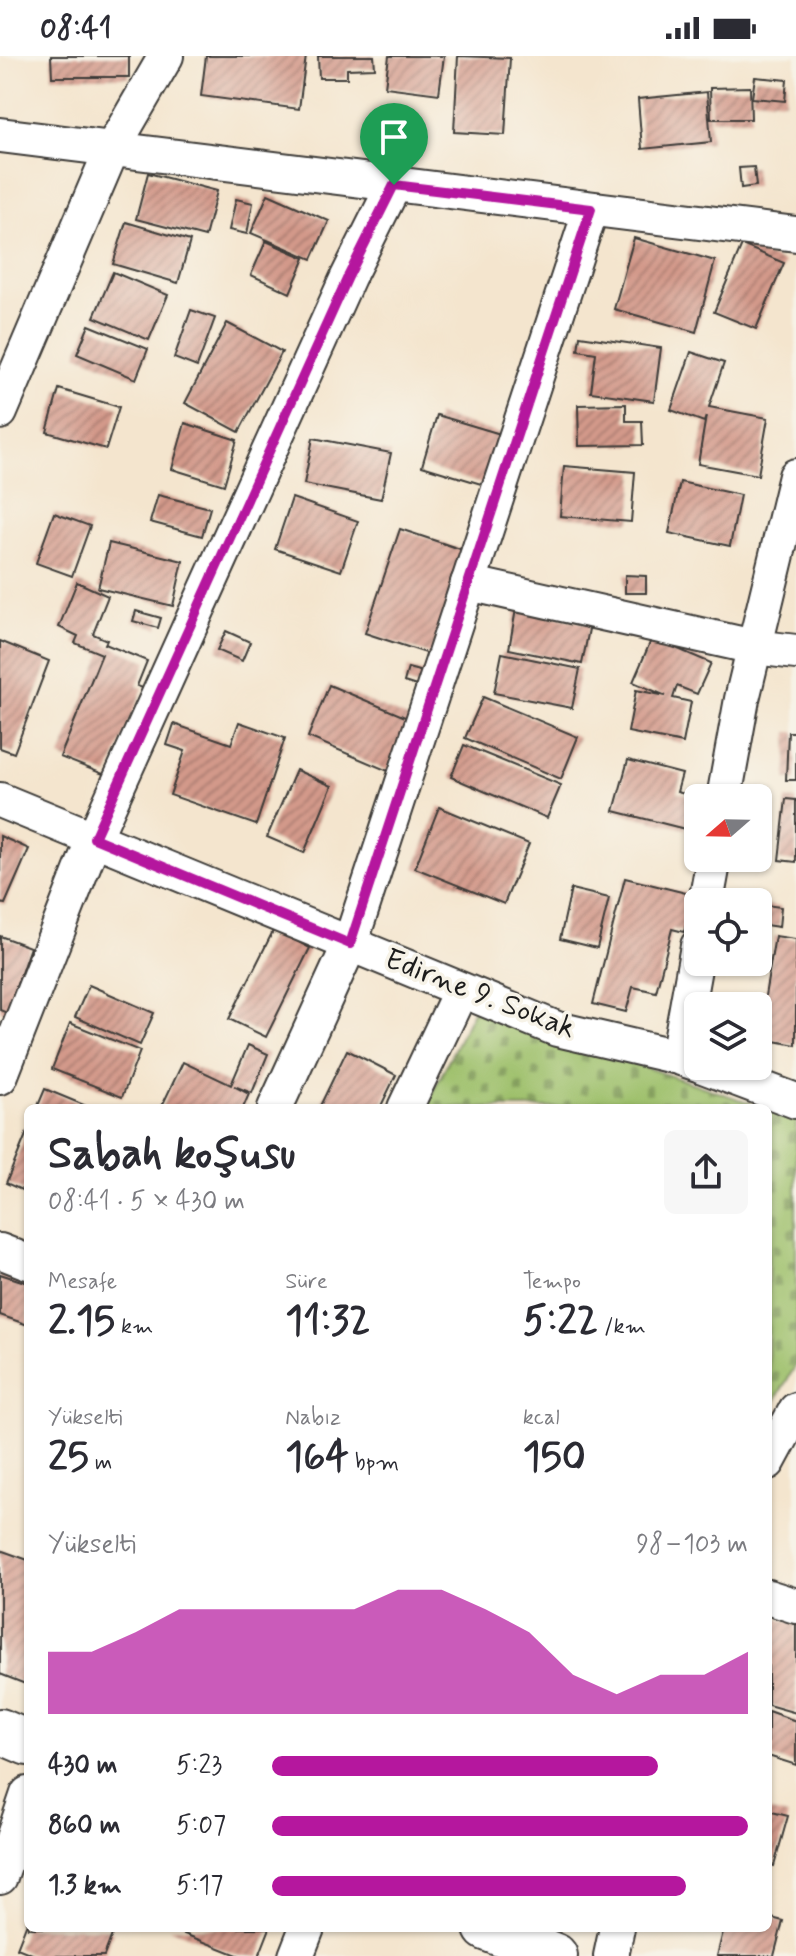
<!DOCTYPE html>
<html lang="tr">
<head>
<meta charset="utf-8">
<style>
	:root { --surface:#fff; --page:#f7f7f7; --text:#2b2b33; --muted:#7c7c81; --accent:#b5179e }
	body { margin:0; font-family:Mynerve,sans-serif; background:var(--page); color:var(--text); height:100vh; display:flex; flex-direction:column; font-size:30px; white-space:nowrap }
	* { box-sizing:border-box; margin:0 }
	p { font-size:26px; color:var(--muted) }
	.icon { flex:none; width:44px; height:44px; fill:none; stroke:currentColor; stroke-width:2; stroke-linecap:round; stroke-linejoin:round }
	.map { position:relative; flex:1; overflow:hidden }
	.drawer { position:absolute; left:24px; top:1048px; width:748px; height:828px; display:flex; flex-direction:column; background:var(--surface); border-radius:12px; box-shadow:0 2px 6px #0004 }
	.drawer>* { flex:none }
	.needle { width:52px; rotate:250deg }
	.controls { position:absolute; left:684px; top:728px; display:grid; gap:16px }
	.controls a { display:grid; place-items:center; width:88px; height:88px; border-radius:12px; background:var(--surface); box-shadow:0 2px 6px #0004; font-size:40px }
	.pin { position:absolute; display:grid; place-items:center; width:68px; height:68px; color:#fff; margin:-82px -34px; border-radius:50% 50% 50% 0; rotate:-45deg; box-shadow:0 0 8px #0007 }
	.pin .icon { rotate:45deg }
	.round { display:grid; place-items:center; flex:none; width:84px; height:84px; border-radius:12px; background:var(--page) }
	.head { display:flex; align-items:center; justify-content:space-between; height:136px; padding:0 24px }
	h1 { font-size:44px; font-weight:700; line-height:60px }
	.figures { display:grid; grid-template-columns:repeat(3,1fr); gap:12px; height:136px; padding:8px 24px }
	.figures div { display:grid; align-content:center }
	.figures b { font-size:40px; font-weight:700 }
	.figures small { font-size:22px; font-weight:400 }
	.figures p { font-size:22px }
	.chart { height:224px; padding:16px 24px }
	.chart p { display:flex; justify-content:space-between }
	.chart svg { width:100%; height:144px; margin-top:8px; fill:var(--accent); opacity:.7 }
	ul { padding:0 24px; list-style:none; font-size:26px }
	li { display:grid; grid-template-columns:128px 96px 1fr; align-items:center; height:60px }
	li i { height:20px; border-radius:10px; background:var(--accent) }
	.status { display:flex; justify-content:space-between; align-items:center; height:56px; padding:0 40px; background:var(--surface); direction:ltr }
	.status svg { height:22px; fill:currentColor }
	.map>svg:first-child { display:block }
	.cemetery { fill:url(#cemetery-stones); stroke:#5c6e42; stroke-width:2 }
	.building { fill:url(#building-hatch) }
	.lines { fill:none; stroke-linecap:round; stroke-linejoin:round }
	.minor-casing { stroke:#3c3a37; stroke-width:38 }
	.tertiary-casing { stroke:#3c3a37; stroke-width:48 }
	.minor { stroke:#fff; stroke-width:34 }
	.tertiary { stroke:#fff; stroke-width:44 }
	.route-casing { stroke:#fff; stroke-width:16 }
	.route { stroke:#b5179e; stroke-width:10 }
	.labels { text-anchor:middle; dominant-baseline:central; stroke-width:7; stroke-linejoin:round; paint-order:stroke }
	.street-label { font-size:30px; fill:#1c1c1c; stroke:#f7f3e8 }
</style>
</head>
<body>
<div class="status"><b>08:41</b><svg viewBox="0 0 49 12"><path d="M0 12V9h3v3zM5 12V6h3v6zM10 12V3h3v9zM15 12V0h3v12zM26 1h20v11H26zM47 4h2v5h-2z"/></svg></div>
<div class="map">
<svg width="796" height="1900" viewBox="0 0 796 1900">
	<defs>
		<pattern id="cemetery-stones" width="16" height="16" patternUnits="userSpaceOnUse" patternTransform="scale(2)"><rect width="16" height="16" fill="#9cbf69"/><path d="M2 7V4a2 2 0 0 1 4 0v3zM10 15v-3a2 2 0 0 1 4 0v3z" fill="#7e9a56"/></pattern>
		<pattern id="building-hatch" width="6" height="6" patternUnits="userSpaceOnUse" patternTransform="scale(2)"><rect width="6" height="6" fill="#d3998a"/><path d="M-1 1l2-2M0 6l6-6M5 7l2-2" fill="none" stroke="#aa7c70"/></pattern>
	</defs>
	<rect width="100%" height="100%" fill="#f7f3e8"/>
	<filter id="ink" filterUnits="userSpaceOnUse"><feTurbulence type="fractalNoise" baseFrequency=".0125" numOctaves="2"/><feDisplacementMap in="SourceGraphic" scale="16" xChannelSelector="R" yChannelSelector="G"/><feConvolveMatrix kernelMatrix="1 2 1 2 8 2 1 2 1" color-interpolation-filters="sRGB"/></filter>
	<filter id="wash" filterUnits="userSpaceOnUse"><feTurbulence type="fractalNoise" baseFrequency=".006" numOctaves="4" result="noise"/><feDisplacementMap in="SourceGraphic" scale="32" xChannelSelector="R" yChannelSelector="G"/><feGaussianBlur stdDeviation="1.8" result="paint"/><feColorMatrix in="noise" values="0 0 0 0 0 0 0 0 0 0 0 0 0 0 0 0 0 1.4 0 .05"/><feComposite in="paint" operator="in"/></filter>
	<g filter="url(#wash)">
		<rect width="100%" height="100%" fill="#f4e5ce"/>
		<g class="cemetery">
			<path d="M 474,953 L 765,1052 L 425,1052 Z"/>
			<path d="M 768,1053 L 796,1063 L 796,1309 L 768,1356 Z"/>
		</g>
		<g id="blocks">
			<g class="building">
				<path d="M 51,0 L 129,0 L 129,21 L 52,21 Z"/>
				<path d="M 206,0 L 306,0 L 299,53 L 201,40 Z"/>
				<path d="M 318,0 L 374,0 L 375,12 L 347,13 L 347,22 L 319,22 Z"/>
				<path d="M 389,0 L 444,0 L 439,38 L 385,31 Z"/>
				<path d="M 458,0 L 510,2 L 505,79 L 454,76 Z"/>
				<path d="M 755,21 L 787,24 L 785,45 L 752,42 Z"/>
				<path d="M 750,31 L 751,63 L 711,63 L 710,32 Z"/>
				<path d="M 707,36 L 711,86 L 642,93 L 638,43 Z"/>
				<path d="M 754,111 L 756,130 L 741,132 L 739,112 Z"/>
				<path d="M 148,117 L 217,135 L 205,181 L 136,163 Z"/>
				<path d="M 268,138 L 329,165 L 312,203 L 251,177 Z"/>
				<path d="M 236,143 L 253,147 L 247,178 L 229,174 Z"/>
				<path d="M 126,166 L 190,185 L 178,227 L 113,208 Z"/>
				<path d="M 634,182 L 715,205 L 696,276 L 614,253 Z"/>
				<path d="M 266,185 L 305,202 L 290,237 L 251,219 Z"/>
				<path d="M 742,189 L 784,207 L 756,273 L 714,256 Z"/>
				<path d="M 113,216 L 168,239 L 149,284 L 94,261 Z"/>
				<path d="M 191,254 L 215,262 L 197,311 L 174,302 Z"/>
				<path d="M 227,267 L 282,296 L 239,376 L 185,347 Z"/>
				<path d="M 89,269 L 148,293 L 136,323 L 77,298 Z"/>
				<path d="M 580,280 L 661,292 L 654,345 L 591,336 L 596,297 L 578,294 Z"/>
				<path d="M 691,296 L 724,307 L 709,351 L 768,362 L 758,419 L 698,408 L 706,360 L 704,366 L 671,354 Z"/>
				<path d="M 59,333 L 119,351 L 106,393 L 47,376 Z"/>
				<path d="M 626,348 L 626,365 L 642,365 L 643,389 L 579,390 L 578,349 Z"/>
				<path d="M 437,359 L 507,380 L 491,431 L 422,410 Z"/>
				<path d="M 185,367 L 237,384 L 224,429 L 172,413 Z"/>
				<path d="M 313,382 L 391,397 L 381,443 L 304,428 Z"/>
				<path d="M 564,410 L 635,416 L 631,466 L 560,460 Z"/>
				<path d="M 680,426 L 740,439 L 730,490 L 669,477 Z"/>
				<path d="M 158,439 L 210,452 L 202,480 L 150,466 Z"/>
				<path d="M 292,442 L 358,465 L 341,515 L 275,493 Z"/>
				<path d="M 54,457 L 90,470 L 72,520 L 36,507 Z"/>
				<path d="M 400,473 L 466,495 L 432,599 L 365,577 Z"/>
				<path d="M 109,487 L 183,505 L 173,550 L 98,532 Z"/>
				<path d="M 625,519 L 646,520 L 646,537 L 625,537 Z"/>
				<path d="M 77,526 L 108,540 L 93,578 L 107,584 L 105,588 L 147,605 L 137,630 L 143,632 L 108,720 L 60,701 L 102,598 L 75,587 L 78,580 L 59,571 Z"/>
				<path d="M 516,553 L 590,568 L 582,608 L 509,593 Z"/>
				<path d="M 136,555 L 161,562 L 158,572 L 133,565 Z"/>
				<path d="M 226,575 L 250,586 L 242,605 L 217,594 Z"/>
				<path d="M 652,582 L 711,607 L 697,638 L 677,630 L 673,642 L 691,646 L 683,687 L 628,676 L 636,634 L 666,640 L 633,626 Z"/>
				<path d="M 0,585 L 49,605 L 14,697 L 0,692 Z"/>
				<path d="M 502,597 L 580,613 L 572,652 L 494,637 Z"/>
				<path d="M 408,612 L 430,618 L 426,633 L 404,626 Z"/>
				<path d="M 329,629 L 410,663 L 388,715 L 308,681 Z"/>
				<path d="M 483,641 L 578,681 L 561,723 L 465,682 Z"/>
				<path d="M 239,666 L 285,682 L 256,769 L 170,739 L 185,695 L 167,689 L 174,668 L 231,688 Z"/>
				<path d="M 788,676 L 796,676 L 796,724 L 786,724 Z"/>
				<path d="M 464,689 L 561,729 L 547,762 L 451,721 Z"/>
				<path d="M 628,704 L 682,718 L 677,736 L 693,740 L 685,773 L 614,755 Z"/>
				<path d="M 296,714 L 332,730 L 304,797 L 267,781 Z"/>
				<path d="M 786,743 L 796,744 L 796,806 L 779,804 Z"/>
				<path d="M 439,751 L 529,788 L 504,848 L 415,812 Z"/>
				<path d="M 0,780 L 29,793 L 5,848 L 0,847 Z"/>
				<path d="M 625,822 L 694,839 L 684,876 L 672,873 L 656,936 L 633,931 L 626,956 L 593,948 Z"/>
				<path d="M 571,833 L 609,842 L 597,892 L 560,883 Z"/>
				<path d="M 758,848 L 781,851 L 779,871 L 758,868 Z"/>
				<path d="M 274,873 L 310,892 L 266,981 L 229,963 Z"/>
				<path d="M 0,880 L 30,891 L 7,957 L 0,954 Z"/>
				<path d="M 775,880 L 796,883 L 796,989 L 758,982 Z"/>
				<path d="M 89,929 L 154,957 L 140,989 L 75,961 Z"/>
				<path d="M 70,967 L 140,995 L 122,1041 L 52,1013 Z"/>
				<path d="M 248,989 L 268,998 L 252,1037 L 234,1030 L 249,1038 L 243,1052 L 161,1052 L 183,1006 L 231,1029 Z"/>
				<path d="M 347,994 L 396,1019 L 380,1052 L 319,1052 Z"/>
				<path d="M 45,1033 L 91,1052 L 37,1052 Z"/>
				<path d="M 28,1074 L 28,1137 L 6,1127 Z"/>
				<path d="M 0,1218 L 28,1227 L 28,1269 L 0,1259 Z"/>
				<path d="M 0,1494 L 28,1504 L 28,1629 L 0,1618 Z"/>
				<path d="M 768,1560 L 796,1568 L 796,1657 L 768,1649 Z"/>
				<path d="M 768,1655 L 796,1665 L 796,1709 L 768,1700 Z"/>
				<path d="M 768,1755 L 788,1760 L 774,1810 L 768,1808 Z"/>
				<path d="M 768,1861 L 783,1865 L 774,1900 L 717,1900 L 724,1872 L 768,1872 Z"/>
				<path d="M 28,1864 L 28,1872 L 103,1872 L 113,1876 L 104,1900 L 37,1900 L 17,1892 Z"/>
				<path d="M 169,1872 L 270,1872 L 259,1900 L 240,1900 Z"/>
			</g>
		</g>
	</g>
	<g filter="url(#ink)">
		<use href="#blocks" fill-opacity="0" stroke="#3c3a37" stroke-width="2"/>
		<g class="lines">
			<g class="minor-casing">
				<g id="minor">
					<path d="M 0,79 L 796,178"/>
					<path d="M 0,356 L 112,93 L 166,0"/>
					<path d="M 468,527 L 754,591 L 796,596"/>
					<path d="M 724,742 L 742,643 L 796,420"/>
					<path d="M 0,744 L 557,973 L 678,1001 L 698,1008"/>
					<path d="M 706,846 L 714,802"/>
					<path d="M 678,1001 L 698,890"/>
					<path d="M 703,1010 L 796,1045"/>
					<path d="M 0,1021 L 94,782 L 348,221 L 394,129"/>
					<path d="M 275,1052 L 350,888 L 591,153"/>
					<path d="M 405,1052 L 461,934"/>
					<path d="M 0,1195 L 28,1206"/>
					<path d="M 768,1406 L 796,1354"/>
					<path d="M 768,1541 L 796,1550"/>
					<path d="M 0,1821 L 28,1738"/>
					<path d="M 296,1900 L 307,1872"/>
					<path d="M 611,1900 L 617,1872"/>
				</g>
			</g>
			<g class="tertiary-casing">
				<g id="tertiary">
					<path d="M 0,1675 L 28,1687"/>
					<path d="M 486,1872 L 555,1900"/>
				</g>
			</g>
			<use href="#minor" class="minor"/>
			<use href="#tertiary" class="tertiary"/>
		</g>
	</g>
	<g class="lines" filter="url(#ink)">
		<g class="route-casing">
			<path id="route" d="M 394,129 L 591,153 L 350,888 L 94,782 L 348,221 Z"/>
		</g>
		<use href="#route" class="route"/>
	</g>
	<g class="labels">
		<g class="street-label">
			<text transform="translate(480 938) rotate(21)">Edirne 9. Sokak</text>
		</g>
	</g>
</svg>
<div class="controls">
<a><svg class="needle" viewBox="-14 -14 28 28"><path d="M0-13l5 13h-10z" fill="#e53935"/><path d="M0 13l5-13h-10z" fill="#7c7c81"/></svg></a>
<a><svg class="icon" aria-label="locate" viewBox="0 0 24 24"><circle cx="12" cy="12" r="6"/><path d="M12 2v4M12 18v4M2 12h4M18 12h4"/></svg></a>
<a><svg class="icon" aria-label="layers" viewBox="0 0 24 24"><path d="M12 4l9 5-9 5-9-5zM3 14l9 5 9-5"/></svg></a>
</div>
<div class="pin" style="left:394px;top:129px;background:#1e9e55"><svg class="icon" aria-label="arrive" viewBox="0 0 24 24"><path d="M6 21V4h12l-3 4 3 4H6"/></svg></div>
<section class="drawer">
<div class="head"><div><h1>Sabah koşusu</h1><p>08:41 · 5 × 430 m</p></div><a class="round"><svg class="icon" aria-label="share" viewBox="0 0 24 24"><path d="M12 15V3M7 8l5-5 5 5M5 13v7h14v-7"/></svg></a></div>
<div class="figures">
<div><p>Mesafe</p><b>2.15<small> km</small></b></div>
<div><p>Süre</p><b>11:32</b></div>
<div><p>Tempo</p><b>5:22<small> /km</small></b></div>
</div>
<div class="figures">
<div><p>Yükselti</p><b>25<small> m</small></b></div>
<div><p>Nabız</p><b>164<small> bpm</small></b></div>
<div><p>kcal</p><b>150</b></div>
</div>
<div class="chart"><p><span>Yükselti</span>98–103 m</p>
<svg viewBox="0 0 160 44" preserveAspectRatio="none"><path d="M0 44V25L10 25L20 19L30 12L40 12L50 12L60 12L70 12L80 6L90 6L100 12L110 19L120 32L130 38L140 32L150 32L160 25V44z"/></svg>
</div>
<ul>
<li><b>430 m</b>5:23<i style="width:81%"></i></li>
<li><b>860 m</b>5:07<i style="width:100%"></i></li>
<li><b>1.3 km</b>5:17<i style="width:87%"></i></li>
</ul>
</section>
</div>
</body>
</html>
